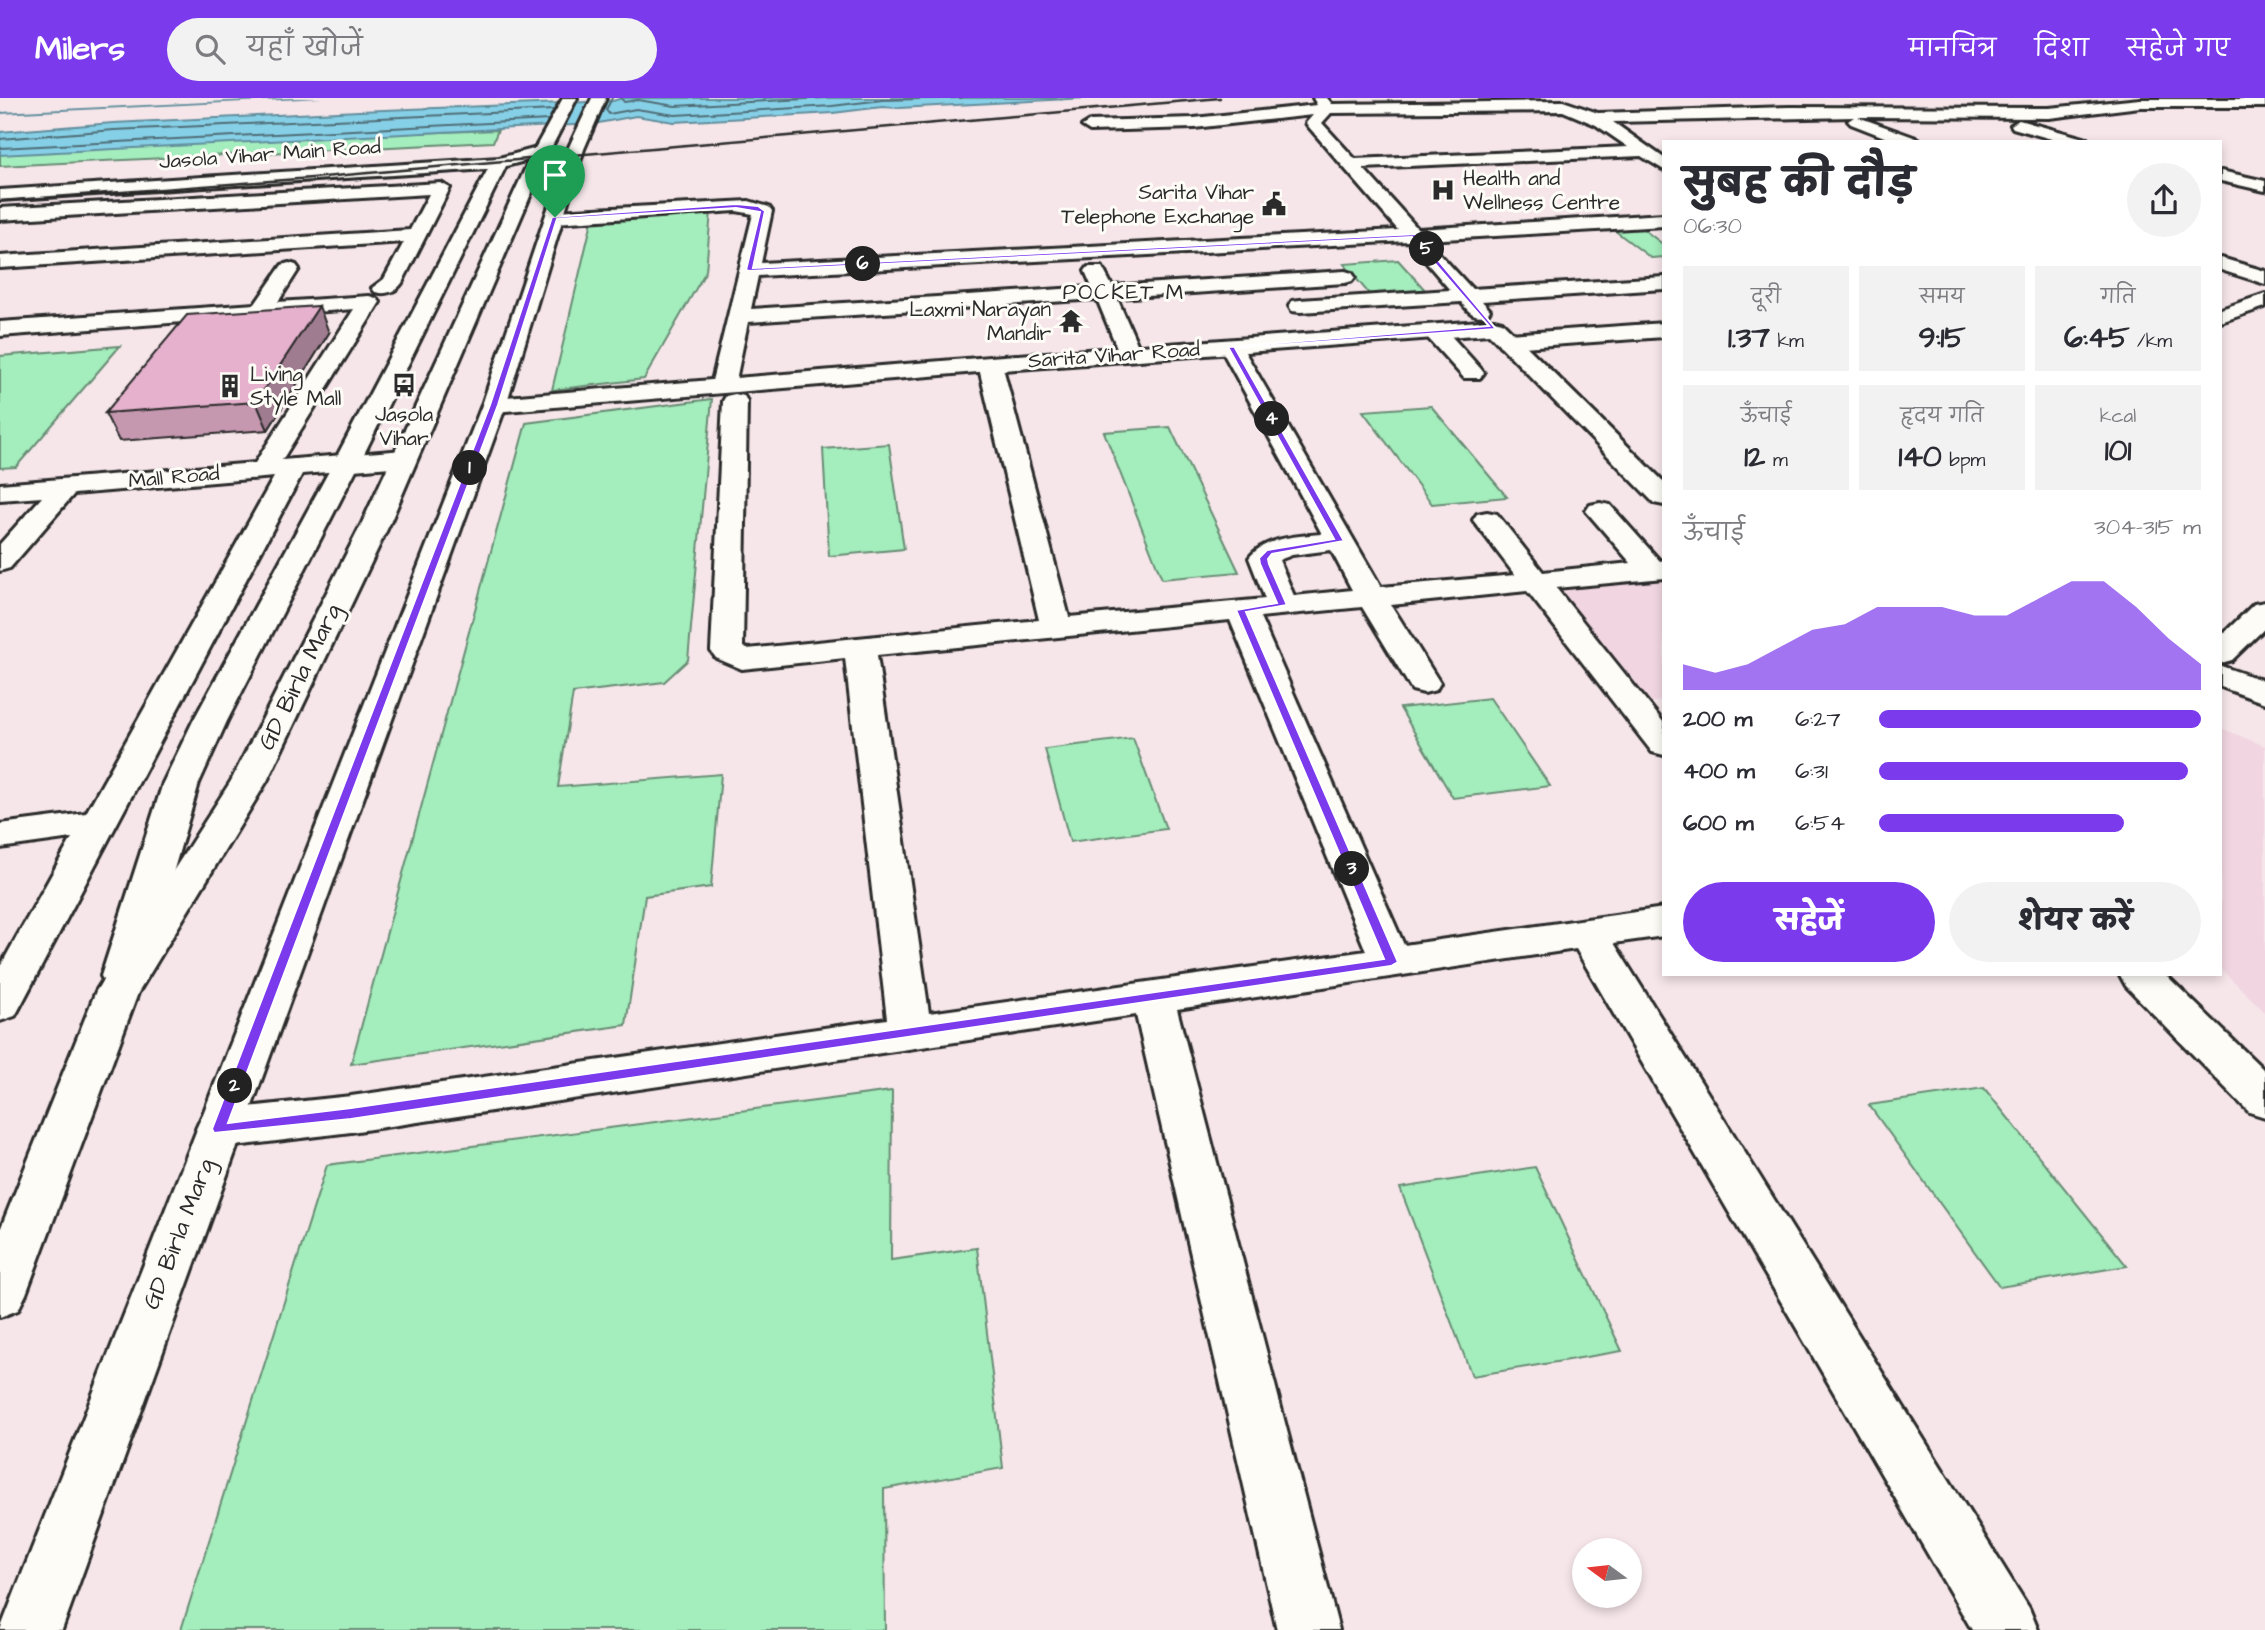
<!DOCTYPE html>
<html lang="hi">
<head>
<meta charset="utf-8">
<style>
	:root { --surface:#fff; --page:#f2f2f3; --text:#2b2b33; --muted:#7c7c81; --accent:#7c3aed }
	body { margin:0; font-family:"Architects Daughter","Playpen Sans Deva",sans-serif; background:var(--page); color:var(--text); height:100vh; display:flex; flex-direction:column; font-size:26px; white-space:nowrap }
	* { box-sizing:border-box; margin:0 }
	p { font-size:23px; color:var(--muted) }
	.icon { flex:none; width:38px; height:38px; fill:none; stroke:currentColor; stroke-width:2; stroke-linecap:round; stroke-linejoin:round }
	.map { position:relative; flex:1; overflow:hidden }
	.panel { position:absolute; left:1662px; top:42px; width:560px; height:836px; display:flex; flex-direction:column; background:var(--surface); border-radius:0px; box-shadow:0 4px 10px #0003 }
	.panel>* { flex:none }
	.needle { width:46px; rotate:285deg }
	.tools { position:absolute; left:1572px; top:1440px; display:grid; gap:14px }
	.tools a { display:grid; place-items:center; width:70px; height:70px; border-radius:50%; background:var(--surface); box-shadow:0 4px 10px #0003; font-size:35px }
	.pin { position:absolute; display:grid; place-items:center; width:60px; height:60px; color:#fff; margin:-72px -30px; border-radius:50% 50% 50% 0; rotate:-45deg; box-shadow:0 0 7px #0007 }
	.pin .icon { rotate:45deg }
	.km { position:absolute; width:35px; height:35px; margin:-18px; border-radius:50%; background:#222; color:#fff; font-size:19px; line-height:35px; text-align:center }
	.round { display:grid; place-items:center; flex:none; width:74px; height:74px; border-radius:37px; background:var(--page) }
	.head { display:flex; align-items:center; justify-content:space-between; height:119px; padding:0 21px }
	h1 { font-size:38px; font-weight:800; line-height:52px }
	.figures { display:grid; grid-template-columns:repeat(3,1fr); gap:10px; height:119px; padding:7px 21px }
	.figures div { display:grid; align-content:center; border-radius:0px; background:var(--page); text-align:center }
	.figures b { font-size:30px; font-weight:800 }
	.figures small { font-size:19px; font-weight:400 }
	.figures p { font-size:19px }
	.chart { height:196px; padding:14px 21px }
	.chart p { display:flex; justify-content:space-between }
	.chart svg { width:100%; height:126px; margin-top:7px; fill:var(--accent); opacity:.7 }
	.button { display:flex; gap:14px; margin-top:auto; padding:14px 21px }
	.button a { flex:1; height:80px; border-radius:42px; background:var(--accent); color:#fff; font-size:28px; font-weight:800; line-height:80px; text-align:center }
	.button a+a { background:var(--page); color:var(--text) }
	ul { padding:0 21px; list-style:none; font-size:23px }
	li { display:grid; grid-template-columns:112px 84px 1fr; align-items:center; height:52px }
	li i { height:18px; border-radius:9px; background:var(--accent) }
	header { display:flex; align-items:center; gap:42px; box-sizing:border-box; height:98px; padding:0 35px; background:var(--accent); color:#fff }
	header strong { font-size:33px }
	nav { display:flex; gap:38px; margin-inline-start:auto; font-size:24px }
	.search { width:490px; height:63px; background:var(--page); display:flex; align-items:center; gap:18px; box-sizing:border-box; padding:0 24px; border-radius:38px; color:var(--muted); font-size:26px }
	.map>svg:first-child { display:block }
	.built { fill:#f1d6e1 }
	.green { fill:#a4edbc; stroke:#688c74; stroke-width:2 }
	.water { fill:#86d0e7; stroke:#628e9c; stroke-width:2 }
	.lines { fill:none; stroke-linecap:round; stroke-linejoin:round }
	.shore { stroke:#4f6d76; stroke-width:2 }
	.stream { fill:#628e9c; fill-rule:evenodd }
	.minor-casing { stroke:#2b2b2b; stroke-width:6 }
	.tertiary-casing { stroke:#2b2b2b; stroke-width:6 }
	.secondary-casing { stroke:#2b2b2b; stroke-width:6 }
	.minor { fill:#fdfcf7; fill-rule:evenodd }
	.tertiary { fill:#fdfcf7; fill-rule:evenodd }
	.secondary { fill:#fdfcf7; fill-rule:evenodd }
	.rail { stroke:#2b2b2b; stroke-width:2.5 }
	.wall { fill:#c598b0; stroke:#2b2b2b; stroke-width:2 }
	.shaded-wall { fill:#a07c90; stroke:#2b2b2b; stroke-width:2 }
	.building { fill:#e5b1cd; stroke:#2b2b2b; stroke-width:2 }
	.route { fill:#7c3aed; stroke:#fff; stroke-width:2; fill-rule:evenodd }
	.labels { text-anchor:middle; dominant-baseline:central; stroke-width:6; stroke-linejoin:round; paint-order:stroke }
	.far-street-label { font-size:21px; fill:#2b2b2b; stroke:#fdfcf7 }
	.far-poi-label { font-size:21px; fill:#2b2b2b; stroke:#fdfcf7; text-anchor:start }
	.far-neighbourhood-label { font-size:21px; letter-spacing:2px; fill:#2b2b2b; stroke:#fdfcf7 }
	.street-label { font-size:24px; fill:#2b2b2b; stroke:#fdfcf7 }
</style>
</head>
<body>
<header>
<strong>Milers</strong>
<div class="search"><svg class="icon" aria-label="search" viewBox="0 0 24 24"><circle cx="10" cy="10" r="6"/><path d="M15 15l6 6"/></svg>यहाँ खोजें</div>
<nav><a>मानचित्र</a><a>दिशा</a><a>सहेजे गए</a></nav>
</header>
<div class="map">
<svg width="2265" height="1532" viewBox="0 0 2265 1532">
	<rect width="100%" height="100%" fill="#f6e6ea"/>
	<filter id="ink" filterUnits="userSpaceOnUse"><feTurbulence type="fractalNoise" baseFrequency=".0143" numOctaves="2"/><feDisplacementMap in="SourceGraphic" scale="14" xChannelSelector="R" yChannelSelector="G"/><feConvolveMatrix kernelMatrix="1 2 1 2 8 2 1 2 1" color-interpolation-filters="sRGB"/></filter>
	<g filter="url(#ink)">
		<g class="built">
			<path d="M 1664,480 L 1664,603 L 1645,604 L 1551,490 Z"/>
			<path d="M 2221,630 L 2265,648 L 2265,914 L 2221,871 Z"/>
		</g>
		<g class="green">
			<path d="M 498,32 L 493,44 L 0,68 L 0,50 Z"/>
			<path d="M 711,113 L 706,173 L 644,281 L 552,292 L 592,123 Z"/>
			<path d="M 1639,128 L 1664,147 L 1664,159 L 1651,160 L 1610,129 Z"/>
			<path d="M 1398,162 L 1426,193 L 1370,197 L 1344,166 Z"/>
			<path d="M 120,248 L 16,369 L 0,370 L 0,258 Z"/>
			<path d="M 712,301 L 688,562 L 664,584 L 573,595 L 558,689 L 721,676 L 711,789 L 645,798 L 626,927 L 351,966 L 526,325 Z"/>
			<path d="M 1431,308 L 1507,399 L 1432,406 L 1363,313 Z"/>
			<path d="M 1170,329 L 1239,474 L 1162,481 L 1104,334 Z"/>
			<path d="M 889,346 L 904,451 L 829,458 L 823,351 Z"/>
			<path d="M 1490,600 L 1550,688 L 1453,700 L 1400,610 Z"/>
			<path d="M 1133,640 L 1166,731 L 1070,744 L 1045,651 Z"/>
			<path d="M 1984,990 L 2127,1168 L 2000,1189 L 1869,1007 Z"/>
			<path d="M 892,993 L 891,1162 L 977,1150 L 1003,1370 L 884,1391 L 885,1532 L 181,1532 L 327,1067 Z"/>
			<path d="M 1535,1069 L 1622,1253 L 1472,1278 L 1400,1090 Z"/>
		</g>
		<path class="water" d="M 622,0 L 1087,0 L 899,10 L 882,9 L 833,15 L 674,24 L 636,18 L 593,26 L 0,57 L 0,34 L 113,25 L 359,13 L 613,3 Z"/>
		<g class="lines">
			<g class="shore">
				<path d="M 612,0 L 606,12 L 609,16 L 636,11 L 675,17 L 832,8 L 882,2 L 961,0"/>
				<path d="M 621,0 L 624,4 L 638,2 L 675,8 L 825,0"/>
				<path d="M 0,41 L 114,32 L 554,12"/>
				<path d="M 0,50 L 549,22"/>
			</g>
			<path class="stream" d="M 290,0 L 322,0 L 0,16 L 0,14 Z"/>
			<g class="minor-casing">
				<g id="minor">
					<path d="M 1313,0 L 1327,0 L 1332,6 L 1563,3 L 1598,15 L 1789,9 L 2049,10 L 2140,1 L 2265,1 L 2265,9 L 2140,9 L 2049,20 L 1858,19 L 1919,41 L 1921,44 L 1897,44 L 1851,26 L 1848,23 L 1854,19 L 1613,24 L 1664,60 L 1664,72 L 1641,58 L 1363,70 L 1418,131 L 1664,116 L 1664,128 L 1427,142 L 1472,191 L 1664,179 L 1664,191 L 1482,203 L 1490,212 L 1487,217 C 1473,220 1469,214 1461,204 L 1300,214 L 1292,213 L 1289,208 L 1292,203 L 1300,202 L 1450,192 L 1408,143 L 758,178 L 751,211 L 1092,189 L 1085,173 L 1088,169 L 1102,169 L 1112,188 L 1345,173 L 1352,175 L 1355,179 L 1352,183 L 1345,185 L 1117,200 L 1142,257 L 1139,262 L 1123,262 L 1120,257 L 1097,201 L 748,224 L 735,287 L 731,292 L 715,292 L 711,287 L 753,116 L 736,113 L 555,125 L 546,119 L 555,113 L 749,103 L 769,109 L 772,113 L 761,165 L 1398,132 L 1308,28 L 1306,25 L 1313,17 L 1194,30 L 1090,33 L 1082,28 L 1090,23 L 1194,20 L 1317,7 ZM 1563,13 L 1596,27 L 1628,49 L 1355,61 L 1322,25 L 1331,15 Z"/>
					<path d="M 2019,22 L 2087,41 L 2089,44 L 2062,44 L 2013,30 L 2011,27 Z"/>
					<path d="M 2221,73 L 2265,83 L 2265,93 L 2221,83 Z"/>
					<path d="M 441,85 L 450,90 L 402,185 C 396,194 385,197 375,194 L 372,190 L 384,181 L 404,144 L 0,170 L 0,158 L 410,132 L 429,96 L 0,122 L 0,110 Z"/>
					<path d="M 2221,160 L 2265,173 L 2265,186 L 2221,172 Z"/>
					<path d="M 289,165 L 296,167 L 299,171 L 278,204 L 369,198 L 376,200 L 380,204 L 282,362 L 404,352 L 413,354 L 417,360 L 413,366 L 404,368 L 302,376 L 21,907 L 15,918 L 0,923 L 0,869 L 72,740 L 0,750 L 0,726 L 86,715 L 274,379 L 74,396 L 10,470 L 0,473 L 0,446 L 42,399 L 0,402 L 0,386 L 255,365 L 354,211 L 0,238 L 0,224 L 255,206 L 282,167 Z"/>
					<path d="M 2265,196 L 2265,209 L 2221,224 L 2221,211 Z"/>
					<path d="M 1664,225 L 1664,239 L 1508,250 L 1500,248 L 1497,243 L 1500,238 L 1508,236 Z"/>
					<path d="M 1435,227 L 1443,229 L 1480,270 L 1484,275 L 1480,280 L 1464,280 L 1427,239 L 1424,234 L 1427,229 Z"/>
					<path d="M 1231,242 L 1239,244 L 1242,249 L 1381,489 L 1515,477 L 1473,422 L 1477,416 L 1487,414 L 1497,416 L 1543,474 L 1631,465 L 1586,413 L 1590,407 L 1600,405 L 1610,407 L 1660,463 L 1664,462 L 1664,480 L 1556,490 L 1664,625 L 1664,657 L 1652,654 L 1527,493 L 1391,507 L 1440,585 L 1436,592 L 1424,595 L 1412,592 L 1362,509 L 1260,519 L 1404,847 L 1664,810 L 1664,838 L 1614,845 L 2029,1510 L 2038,1532 L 1972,1532 L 1576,851 L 1177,911 L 1339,1532 L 1277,1532 L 1136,917 L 351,1034 L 219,1050 L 202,1044 L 196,1031 L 202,1018 L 219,1012 L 351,998 L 887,921 L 845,560 L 742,571 L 716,560 L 711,553 L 723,303 L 726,298 L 735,296 L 744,298 L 747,303 L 743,549 L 747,551 L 1039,522 L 978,266 L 982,261 L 998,261 L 1002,266 L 1069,519 L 1265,501 L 1249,460 C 1264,439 1298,438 1322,436 L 1220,249 L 1223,244 ZM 1331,452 L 1352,492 L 1294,498 L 1279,462 L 1292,457 ZM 1230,522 L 1366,853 L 929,915 L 877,557 Z"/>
					<path d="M 2265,504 L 2265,530 L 2232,562 L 2221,565 L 2221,538 L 2254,506 Z"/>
					<path d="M 2221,568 L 2265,583 L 2265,605 L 2221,589 Z"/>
				</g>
			</g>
			<g class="tertiary-casing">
				<g id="tertiary">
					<path d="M 541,49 L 547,51 L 549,54 L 547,57 L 506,68 L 360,364 L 227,623 L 199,685 L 143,878 L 137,889 L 122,893 L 107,889 L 101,878 L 163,685 L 193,623 L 334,364 L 488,71 L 0,102 L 0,92 L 499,60 Z"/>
					<path d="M 1494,222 L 1502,224 L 1664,384 L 1664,407 L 1654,405 L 1489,236 L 990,273 L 494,314 L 485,312 L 482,307 L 485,302 L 494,300 L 990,259 Z"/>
					<path d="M 2120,877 L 2166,877 L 2265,973 L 2265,1019 L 2249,1014 L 2126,888 Z"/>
				</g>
			</g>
			<g class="secondary-casing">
				<g id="secondary">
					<path d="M 563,0 L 577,0 L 549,54 L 390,425 L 267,683 L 138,895 L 26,1196 L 18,1212 L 0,1219 L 0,1132 L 96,893 L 231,683 L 362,425 L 533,54 Z"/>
					<path d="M 592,0 L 606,0 L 584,51 L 506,307 L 62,1532 L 0,1532 L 482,307 L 568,51 Z"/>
				</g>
			</g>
			<use href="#minor" class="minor"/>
			<use href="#tertiary" class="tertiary"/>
			<use href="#secondary" class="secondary"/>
			<path class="rail" d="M 0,103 L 312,80 L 1220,0"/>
		</g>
		<path class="wall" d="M 329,235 L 268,332 L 119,343 L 105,315 Z"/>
		<path class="shaded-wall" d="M 319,208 L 329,235 L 268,332 L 256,304 Z"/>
		<path class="building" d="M 319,208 L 256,304 L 105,315 L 187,217 Z"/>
	</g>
	<path class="route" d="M 736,106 L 758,108 L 765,113 L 753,170 L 1416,136 L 1496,231 L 1235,250 L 1344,443 L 1272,456 L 1268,461 L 1269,466 L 1287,507 L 1246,514 L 1398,864 L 1391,868 L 351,1021 L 214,1035 L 212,1031 L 490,307 L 552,119 ZM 736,110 L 760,114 L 746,172 L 749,173 L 1412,139 L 1489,228 L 1228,249 L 1334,441 L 1267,452 L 1259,460 L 1260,466 L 1277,505 L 1236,512 L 1384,861 L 351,1010 L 228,1025 L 498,307 L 557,121 Z"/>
	<defs>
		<g id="hospital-bare" transform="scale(1.89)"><path d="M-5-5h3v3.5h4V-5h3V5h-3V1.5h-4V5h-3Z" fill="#2b2b2b" stroke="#fdfcf7" stroke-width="2.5" paint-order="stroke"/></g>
		<g id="civic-bare" transform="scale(1.89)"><path d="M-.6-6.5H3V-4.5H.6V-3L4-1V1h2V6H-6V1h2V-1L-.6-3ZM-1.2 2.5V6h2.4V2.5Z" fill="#2b2b2b" stroke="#fdfcf7" stroke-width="2.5" paint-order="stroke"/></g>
		<g id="temple-bare" transform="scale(1.89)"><path d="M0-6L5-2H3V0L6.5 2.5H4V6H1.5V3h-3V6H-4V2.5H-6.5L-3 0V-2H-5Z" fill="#2b2b2b" stroke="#fdfcf7" stroke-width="2.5" paint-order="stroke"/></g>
		<g id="bus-bare" transform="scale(1.89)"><path d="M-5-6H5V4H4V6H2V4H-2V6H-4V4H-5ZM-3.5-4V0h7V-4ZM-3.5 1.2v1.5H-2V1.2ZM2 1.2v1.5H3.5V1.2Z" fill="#2b2b2b" stroke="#fdfcf7" stroke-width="2.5" paint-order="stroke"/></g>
		<g id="building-bare" transform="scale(1.89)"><path d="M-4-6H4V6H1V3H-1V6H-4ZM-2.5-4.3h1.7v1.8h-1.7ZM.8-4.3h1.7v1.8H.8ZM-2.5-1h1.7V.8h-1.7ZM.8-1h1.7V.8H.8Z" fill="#2b2b2b" stroke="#fdfcf7" stroke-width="2.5" paint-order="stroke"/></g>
	</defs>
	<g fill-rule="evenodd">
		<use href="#hospital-bare" x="1443" y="92"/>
		<use href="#civic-bare" x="1274" y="106"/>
		<use href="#temple-bare" x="1071" y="223"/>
		<use href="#bus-bare" x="404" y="287"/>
		<use href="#building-bare" x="230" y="288"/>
	</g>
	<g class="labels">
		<g class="far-street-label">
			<text transform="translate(270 56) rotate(-4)">Jasola Vihar Main Road</text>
			<text transform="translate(1114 257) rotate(-4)">Sarita Vihar Road</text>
			<text transform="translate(174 379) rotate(-5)">Mall Road</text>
		</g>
		<g class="far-poi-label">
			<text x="1463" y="80">Health and<tspan x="1463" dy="24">Wellness Centre</tspan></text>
			<text x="1254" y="94" text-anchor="end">Sarita Vihar<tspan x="1254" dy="24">Telephone Exchange</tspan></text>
			<text x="1051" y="211" text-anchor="end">Laxmi Narayan<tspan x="1051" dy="24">Mandir</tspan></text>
			<text x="250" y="276">Living<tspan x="250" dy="24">Style Mall</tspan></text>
			<text x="404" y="316" text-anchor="middle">Jasola<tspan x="404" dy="24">Vihar</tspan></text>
		</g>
		<g class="far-neighbourhood-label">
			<text x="1124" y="194">POCKET M</text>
		</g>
		<g class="street-label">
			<text transform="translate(300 579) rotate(-64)">GD Birla Marg</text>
			<text transform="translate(179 1136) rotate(-69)">GD Birla Marg</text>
		</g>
	</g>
</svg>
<div class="tools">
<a><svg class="needle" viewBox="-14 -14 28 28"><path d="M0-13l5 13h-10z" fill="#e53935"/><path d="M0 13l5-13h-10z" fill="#7c7c81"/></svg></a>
</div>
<div class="pin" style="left:555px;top:119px;background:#1e9e55"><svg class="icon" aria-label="arrive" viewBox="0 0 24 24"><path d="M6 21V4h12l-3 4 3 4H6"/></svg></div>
<b class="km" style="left:470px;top:370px">1</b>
<b class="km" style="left:235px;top:988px">2</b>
<b class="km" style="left:1352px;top:771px">3</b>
<b class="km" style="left:1272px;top:321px">4</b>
<b class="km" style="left:1427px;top:151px">5</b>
<b class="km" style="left:863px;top:166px">6</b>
<section class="panel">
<div class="head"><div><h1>सुबह की दौड़</h1><p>06:30</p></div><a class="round"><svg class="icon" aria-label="share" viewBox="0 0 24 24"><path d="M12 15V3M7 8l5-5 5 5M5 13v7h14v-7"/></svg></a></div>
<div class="figures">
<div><p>दूरी</p><b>1.37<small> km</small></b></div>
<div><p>समय</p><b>9:15</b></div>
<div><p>गति</p><b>6:45<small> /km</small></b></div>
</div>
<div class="figures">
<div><p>ऊँचाई</p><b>12<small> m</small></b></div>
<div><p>हृदय गति</p><b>140<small> bpm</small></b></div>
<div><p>kcal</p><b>101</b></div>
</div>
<div class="chart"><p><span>ऊँचाई</span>304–315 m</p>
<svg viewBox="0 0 160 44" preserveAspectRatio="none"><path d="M0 44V35L10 38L20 35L30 29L40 23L50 21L60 15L70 15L80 15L90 18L100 18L110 12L120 6L130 6L140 15L150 26L160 35V44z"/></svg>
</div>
<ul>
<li><b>200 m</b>6:27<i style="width:100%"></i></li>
<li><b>400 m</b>6:31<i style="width:96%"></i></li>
<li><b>600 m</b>6:54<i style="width:76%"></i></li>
</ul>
<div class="button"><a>सहेजें</a><a>शेयर करें</a></div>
</section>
</div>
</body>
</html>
